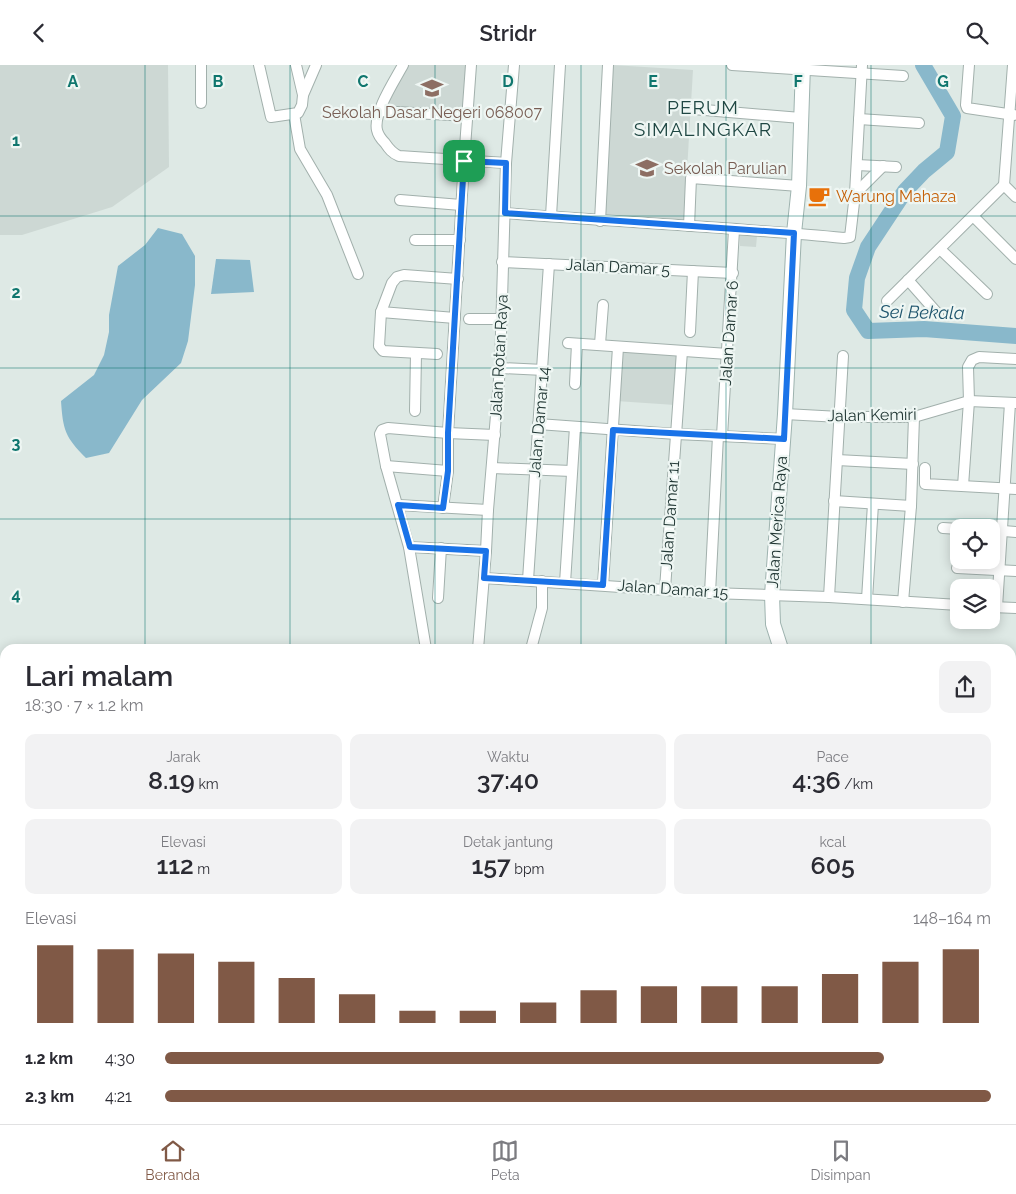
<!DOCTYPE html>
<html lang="id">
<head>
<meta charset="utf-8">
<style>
	:root { --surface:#fff; --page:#f2f2f3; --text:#2b2b33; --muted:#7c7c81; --line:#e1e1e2; --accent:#805946 }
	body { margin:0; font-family:Raleway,sans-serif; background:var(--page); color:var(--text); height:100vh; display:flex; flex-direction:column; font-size:19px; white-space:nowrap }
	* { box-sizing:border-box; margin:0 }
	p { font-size:16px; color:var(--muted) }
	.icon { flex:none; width:28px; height:28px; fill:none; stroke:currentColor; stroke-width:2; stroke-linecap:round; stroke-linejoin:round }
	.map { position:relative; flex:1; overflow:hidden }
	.panel { position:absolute; left:0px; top:579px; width:1016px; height:481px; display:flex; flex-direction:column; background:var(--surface); border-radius:15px 15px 0 0; box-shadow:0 2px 12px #0003 }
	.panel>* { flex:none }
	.buttons { position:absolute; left:950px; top:454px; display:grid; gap:10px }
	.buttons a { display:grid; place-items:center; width:50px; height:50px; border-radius:10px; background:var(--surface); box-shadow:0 2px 12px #0003; font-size:25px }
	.pin { position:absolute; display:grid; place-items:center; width:42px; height:42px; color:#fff; margin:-21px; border-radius:10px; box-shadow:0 2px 8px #0006 }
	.round { display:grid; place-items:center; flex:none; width:52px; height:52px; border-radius:10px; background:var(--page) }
	.headline { display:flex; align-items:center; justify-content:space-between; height:85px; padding:0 25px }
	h1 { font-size:28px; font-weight:600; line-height:38px }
	.stats { display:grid; grid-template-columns:repeat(3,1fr); gap:8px; height:85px; padding:5px 25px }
	.stats div { display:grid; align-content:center; border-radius:10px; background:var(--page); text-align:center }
	.stats b { font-size:25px; font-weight:600 }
	.stats small { font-size:14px; font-weight:400 }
	.stats p { font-size:14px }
	.chart { height:140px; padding:10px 25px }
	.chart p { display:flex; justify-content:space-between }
	.chart svg { width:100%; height:90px; margin-top:5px; stroke:var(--accent); stroke-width:6 }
	ul { padding:0 25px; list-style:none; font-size:16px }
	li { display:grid; grid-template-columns:80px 60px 1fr; align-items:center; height:38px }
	li i { height:12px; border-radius:6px; background:var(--accent) }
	header { display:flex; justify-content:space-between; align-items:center; height:65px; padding:0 25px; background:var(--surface); font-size:22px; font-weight:600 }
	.tab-bar { display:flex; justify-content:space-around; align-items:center; height:70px; border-top:1px solid var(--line); background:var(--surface); font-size:14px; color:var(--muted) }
	.tab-bar a { display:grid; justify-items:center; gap:2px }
	.tab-bar .on { color:var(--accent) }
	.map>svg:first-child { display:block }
	.built { fill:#cdd8d4 }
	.water { fill:#89b8cb }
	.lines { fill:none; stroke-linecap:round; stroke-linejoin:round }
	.river { stroke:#89b8cb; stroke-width:16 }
	.street-casing { stroke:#a2b0ac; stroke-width:12 }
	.secondary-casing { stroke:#9eb3af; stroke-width:16 }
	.street { stroke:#fff; stroke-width:10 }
	.secondary { stroke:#fff; stroke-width:14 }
	.route-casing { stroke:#fff; stroke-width:10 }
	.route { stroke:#1a73e8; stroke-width:6 }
	.grid { fill:none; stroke:#0f766e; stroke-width:1; stroke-opacity:0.55 }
	.labels { text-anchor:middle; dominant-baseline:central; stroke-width:4.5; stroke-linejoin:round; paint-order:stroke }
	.education-label { font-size:16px; fill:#785e54; stroke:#eef6f3 }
	.food-label { font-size:16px; fill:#c56008; stroke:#eef6f3; text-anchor:start }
	.street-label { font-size:16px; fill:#213734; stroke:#eef6f3 }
	.water-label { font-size:18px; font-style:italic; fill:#20566e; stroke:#eef6f3 }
	.quarter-label { font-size:19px; letter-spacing:1px; fill:#1f4743; stroke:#eef6f3 }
	.grid-label { font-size:16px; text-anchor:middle; font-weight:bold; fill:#0f766e; stroke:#eef6f3; stroke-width:4.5; stroke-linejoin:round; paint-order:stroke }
</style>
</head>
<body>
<header><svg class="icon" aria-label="back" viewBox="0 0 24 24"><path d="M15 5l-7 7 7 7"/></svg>Stridr<svg class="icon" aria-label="search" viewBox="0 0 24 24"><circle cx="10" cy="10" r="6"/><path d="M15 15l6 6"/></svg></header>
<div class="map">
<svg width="1016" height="1059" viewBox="0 0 1016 1059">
	<rect width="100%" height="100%" fill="#dee9e5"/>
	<g class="built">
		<path d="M 0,0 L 168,0 L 169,102 L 112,142 L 22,170 L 0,170 Z"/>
		<path d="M 406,0 L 469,0 L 467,49 L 384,45 Z"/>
		<path d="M 612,0 L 693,5 L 684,156 L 603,151 Z"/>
		<path d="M 740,170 L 757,171 L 756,182 L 740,181 Z"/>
		<path d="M 619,285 L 678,289 L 675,340 L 616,336 Z"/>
	</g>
	<g class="water">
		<path d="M 158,163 L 182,169 L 195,191 L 195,220 L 188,276 L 181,298 L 142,335 L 109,388 L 86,393 C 65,372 63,365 61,336 L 94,310 L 104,290 L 109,267 L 109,250 L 118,201 L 145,180 Z"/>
		<path d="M 216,194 L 250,195 L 254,227 L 211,229 Z"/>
	</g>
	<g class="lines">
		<g class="river">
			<path d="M 923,0 L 953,51 L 947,87 L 924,106 L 905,126 L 868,182 L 857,213 L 854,245 L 868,266 L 924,264 L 1016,271"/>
			<path d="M 1011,697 L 1016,692"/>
			<path d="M 1011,780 L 1016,785"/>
		</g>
		<g class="street-casing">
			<g id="street">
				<path d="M 259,0 L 271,52 L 298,48 L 302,40 L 303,30 L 316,0"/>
				<path d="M 296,0 L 303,30"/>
				<path d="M 403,0 C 395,15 373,48 377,65 C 378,70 381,74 385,78 C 389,84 392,88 399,91 L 506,98"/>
				<path d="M 732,0 L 903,11"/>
				<path d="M 969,0 L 966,40 L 967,43 L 1014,50"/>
				<path d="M 1013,0 L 1004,120 L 1016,132"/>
				<path d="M 201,38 L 201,0"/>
				<path d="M 693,44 L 801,53"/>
				<path d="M 379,46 L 468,51"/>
				<path d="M 294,49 L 300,84 L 327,130 L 358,209"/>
				<path d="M 859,54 L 919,58"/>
				<path d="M 857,100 L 896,102"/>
				<path d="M 855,129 L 883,101"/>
				<path d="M 400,135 L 461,140"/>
				<path d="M 505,148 C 618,157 732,162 844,173 L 850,172 L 855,129 L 862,0"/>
				<path d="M 551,151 L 560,0"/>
				<path d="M 974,152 L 1016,194"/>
				<path d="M 600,156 L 608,0"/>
				<path d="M 689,161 L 691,113 L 799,121"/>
				<path d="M 415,175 L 460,175"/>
				<path d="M 940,184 L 987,229"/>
				<path d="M 502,197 L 733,208"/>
				<path d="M 908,215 L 938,249"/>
				<path d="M 887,236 L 1004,120"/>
				<path d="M 381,247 L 455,253"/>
				<path d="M 469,254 L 502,254"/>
				<path d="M 690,267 L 693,206"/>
				<path d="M 568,278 L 728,289"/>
				<path d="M 600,279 L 603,240"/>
				<path d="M 437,289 L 383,286 L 379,281 L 381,247 L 392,218 L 397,212 L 404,210 L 458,214"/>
				<path d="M 500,303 L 544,305"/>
				<path d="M 575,319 L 577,279"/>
				<path d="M 415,346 L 416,288"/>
				<path d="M 785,349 L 840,352 L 914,352 L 969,336 L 1016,338"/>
				<path d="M 538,359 L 676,369 L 784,374"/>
				<path d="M 722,371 L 734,165"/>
				<path d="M 837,395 L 913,399"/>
				<path d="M 386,401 L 448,406"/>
				<path d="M 492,403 L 572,406"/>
				<path d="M 925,403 L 925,419 L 1016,424"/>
				<path d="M 963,421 L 969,336 L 968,302 L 972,295 L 979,292 L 1016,294"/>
				<path d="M 834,436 L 911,441"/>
				<path d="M 398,440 L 488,445"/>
				<path d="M 443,443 L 448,406 L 448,368 L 464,96 L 471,0"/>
				<path d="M 943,463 L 959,464"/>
				<path d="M 991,465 L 1016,467"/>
				<path d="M 409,482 L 486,486"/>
				<path d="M 957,503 L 1016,506"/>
				<path d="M 484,513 L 710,528 L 829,532 L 959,540"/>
				<path d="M 528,515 L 549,199"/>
				<path d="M 565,518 L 575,362"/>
				<path d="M 603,520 L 618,282"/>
				<path d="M 665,524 L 682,286"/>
				<path d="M 710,528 L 718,371"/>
				<path d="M 829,532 L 843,291"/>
				<path d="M 438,533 L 441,483"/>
				<path d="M 867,534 L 873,439"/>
				<path d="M 903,537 L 911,441 L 914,352"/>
				<path d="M 992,542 L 1016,543"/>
				<path d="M 997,542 L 1010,338"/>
				<path d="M 426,584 L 409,482 L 386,401 L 380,369 L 382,365 L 388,363 L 448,368 L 495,370"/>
				<path d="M 478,584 L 486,486 L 488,445 L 500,303 L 506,98 L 514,0"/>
				<path d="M 531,584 L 542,543 L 542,516"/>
				<path d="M 1011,857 L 1016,855"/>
				<path d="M 1011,902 L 1016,899"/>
				<path d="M 1011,946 L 1016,944"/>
				<path d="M 0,988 L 5,988"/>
				<path d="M 1011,992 L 1016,989"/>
				<path d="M 1011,1043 L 1016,1041"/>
				<path d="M 890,1055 L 892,1059"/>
				<path d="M 926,1055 L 929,1059"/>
				<path d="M 414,1059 L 415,1055"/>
				<path d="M 778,1059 L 778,1055"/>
				<path d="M 983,1059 L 989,1055"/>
			</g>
		</g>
		<g class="secondary-casing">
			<path id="secondary" d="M 781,584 L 773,559 L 772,530 L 785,349 L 794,168 L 799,121 L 803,0"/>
		</g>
		<use href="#street" class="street"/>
		<use href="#secondary" class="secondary"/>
	</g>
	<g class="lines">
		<g class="route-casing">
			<path id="route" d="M 464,96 L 506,98 L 505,148 L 794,168 L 784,374 L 613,365 L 603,520 L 484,513 L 486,486 L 410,482 L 398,440 L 443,443 L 448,406 L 448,368 Z"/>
		</g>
		<use href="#route" class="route"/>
	</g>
	<path class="grid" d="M 145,0 L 145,584M 290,0 L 290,584M 435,0 L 435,584M 581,0 L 581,584M 726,0 L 726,584M 871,0 L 871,584M 0,151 L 1016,151M 0,303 L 1016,303M 0,454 L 1016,454M 0,605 L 5,605M 1011,605 L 1016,605M 0,756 L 5,756M 1011,756 L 1016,756M 0,908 L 5,908M 1011,908 L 1016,908M 145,1055 L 145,1059M 290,1055 L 290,1059M 435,1055 L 435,1059M 581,1055 L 581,1059M 726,1055 L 726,1059M 871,1055 L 871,1059"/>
	<defs>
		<g id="school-bare" transform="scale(1.725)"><path d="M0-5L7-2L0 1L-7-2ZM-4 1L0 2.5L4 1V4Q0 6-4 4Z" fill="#8d6e63" stroke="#eef6f3" stroke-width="2.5" paint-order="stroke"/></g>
		<g id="cafe-bare" transform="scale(1.725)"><path d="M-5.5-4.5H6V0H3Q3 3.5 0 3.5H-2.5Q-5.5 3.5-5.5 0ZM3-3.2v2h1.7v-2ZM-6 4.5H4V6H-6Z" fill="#e8710a" stroke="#eef6f3" stroke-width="2.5" paint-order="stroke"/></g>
	</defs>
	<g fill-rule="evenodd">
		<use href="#school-bare" x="432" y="23"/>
		<use href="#school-bare" x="647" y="103"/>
		<use href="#cafe-bare" x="819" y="131"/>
	</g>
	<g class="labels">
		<g class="education-label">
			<text x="432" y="47">Sekolah Dasar Negeri 068007</text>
			<text x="664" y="103" text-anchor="start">Sekolah Parulian</text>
		</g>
		<g class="food-label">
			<text x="836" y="131">Warung Mahaza</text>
		</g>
		<g class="street-label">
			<text transform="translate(618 202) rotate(3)">Jalan Damar 5</text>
			<text transform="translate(729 268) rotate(-86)">Jalan Damar 6</text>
			<text transform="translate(499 292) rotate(-87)">Jalan Rotan Raya</text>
			<text transform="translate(872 350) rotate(-1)">Jalan Kemiri</text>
			<text transform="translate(539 357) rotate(-85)">Jalan Damar 14</text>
			<text transform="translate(670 450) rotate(-86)">Jalan Damar 11</text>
			<text transform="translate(777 457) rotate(-86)">Jalan Merica Raya</text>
			<text transform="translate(673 524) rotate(4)">Jalan Damar 15</text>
		</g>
		<g class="water-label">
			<text transform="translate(922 247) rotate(1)">Sei Bekala</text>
		</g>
		<g class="quarter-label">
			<text x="703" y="42">PERUM<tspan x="703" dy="22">SIMALINGKAR</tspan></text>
		</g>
	</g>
	<g class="grid-label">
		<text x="73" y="22">A</text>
		<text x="218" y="22">B</text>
		<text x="363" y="22">C</text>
		<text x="508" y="22">D</text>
		<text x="653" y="22">E</text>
		<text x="798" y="22">F</text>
		<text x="943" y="22">G</text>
		<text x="16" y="81">1</text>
		<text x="16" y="233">2</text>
		<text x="16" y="384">3</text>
		<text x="16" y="535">4</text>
	</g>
</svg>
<div class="buttons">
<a><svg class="icon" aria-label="locate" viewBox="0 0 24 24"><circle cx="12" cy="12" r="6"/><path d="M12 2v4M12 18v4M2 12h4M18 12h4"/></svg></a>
<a><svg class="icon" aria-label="layers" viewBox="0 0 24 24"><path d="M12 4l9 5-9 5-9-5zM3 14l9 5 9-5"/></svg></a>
</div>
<div class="pin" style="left:464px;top:96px;background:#1e9e55"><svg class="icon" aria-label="arrive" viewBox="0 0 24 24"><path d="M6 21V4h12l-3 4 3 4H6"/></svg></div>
<section class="panel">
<div class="headline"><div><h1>Lari malam</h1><p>18:30 · 7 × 1.2 km</p></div><a class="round"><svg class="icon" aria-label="share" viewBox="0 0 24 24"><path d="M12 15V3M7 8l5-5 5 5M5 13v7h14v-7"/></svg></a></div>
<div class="stats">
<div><p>Jarak</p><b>8.19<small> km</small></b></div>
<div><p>Waktu</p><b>37:40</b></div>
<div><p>Pace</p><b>4:36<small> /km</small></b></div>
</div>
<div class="stats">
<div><p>Elevasi</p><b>112<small> m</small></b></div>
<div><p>Detak jantung</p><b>157<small> bpm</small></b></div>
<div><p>kcal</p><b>605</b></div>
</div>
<div class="chart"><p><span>Elevasi</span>148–164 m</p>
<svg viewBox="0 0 160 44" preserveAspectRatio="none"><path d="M5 44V6M15 44V8M25 44V10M35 44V14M45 44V22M55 44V30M65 44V38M75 44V38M85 44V34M95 44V28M105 44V26M115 44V26M125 44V26M135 44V20M145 44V14M155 44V8"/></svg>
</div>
<ul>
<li><b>1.2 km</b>4:30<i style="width:87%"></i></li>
<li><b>2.3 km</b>4:21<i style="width:100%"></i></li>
</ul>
</section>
</div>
<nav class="tab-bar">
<a class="on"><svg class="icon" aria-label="home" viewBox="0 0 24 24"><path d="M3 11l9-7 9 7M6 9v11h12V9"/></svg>Beranda</a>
<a><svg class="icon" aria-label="map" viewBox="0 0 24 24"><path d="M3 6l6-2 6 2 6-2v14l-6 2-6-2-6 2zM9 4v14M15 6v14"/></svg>Peta</a>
<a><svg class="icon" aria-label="saved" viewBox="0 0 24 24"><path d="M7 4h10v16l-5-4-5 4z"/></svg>Disimpan</a>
</nav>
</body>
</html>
